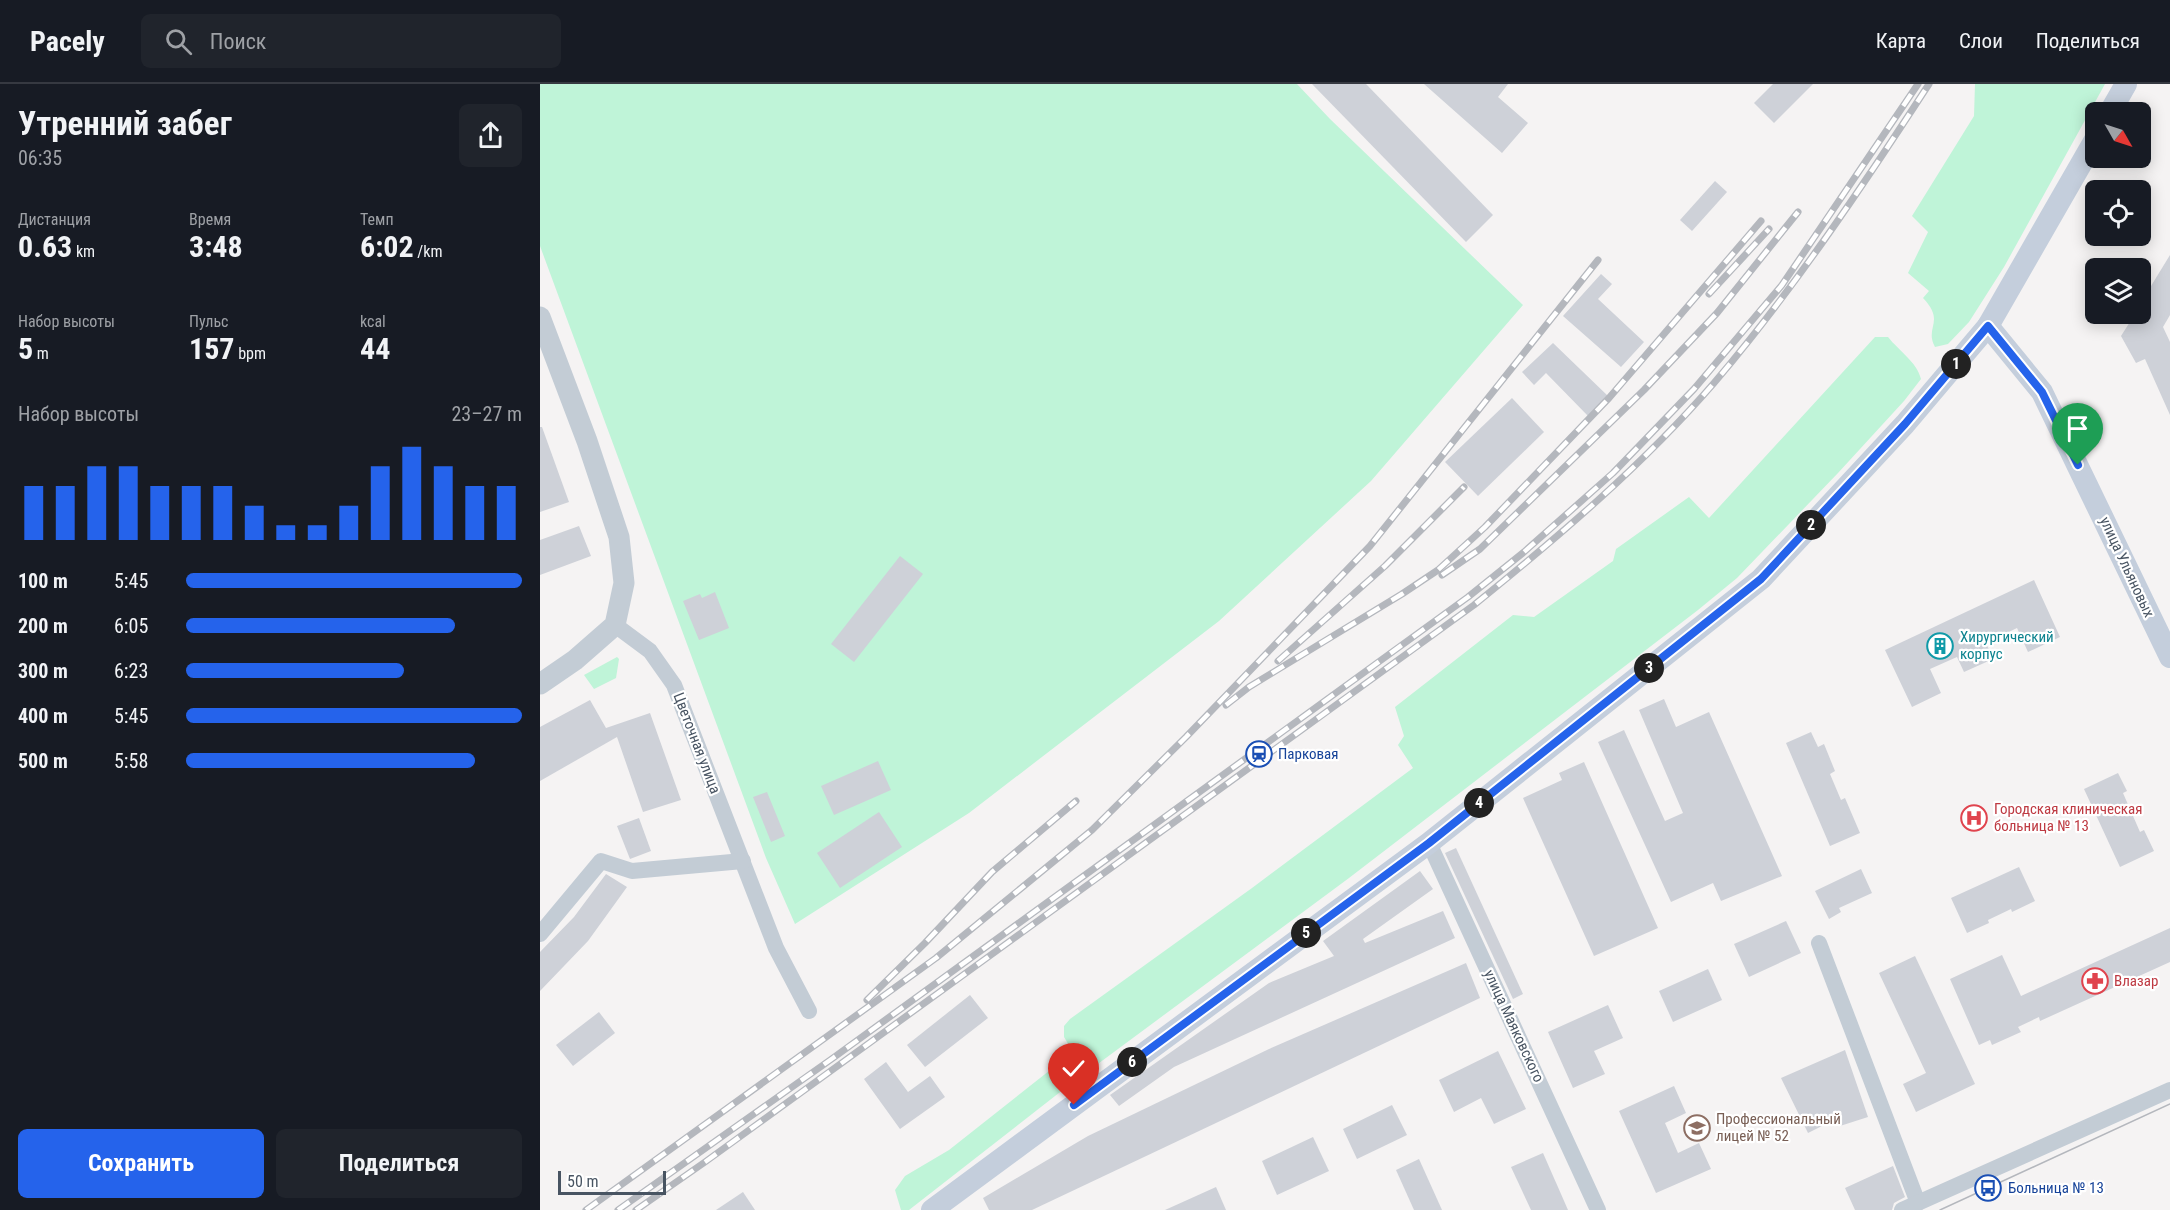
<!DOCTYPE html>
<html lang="ru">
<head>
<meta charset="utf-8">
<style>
	:root { --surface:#171b24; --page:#20242c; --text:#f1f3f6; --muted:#9ea1a6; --line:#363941; --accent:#2563eb }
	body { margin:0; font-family:"Roboto Condensed",sans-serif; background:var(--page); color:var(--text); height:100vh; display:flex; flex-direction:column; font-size:22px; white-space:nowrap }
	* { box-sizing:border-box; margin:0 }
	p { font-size:20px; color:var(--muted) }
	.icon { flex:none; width:33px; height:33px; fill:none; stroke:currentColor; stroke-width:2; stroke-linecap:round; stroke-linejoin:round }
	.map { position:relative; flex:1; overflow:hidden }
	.panel { display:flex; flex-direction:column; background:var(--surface); width:540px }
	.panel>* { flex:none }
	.needle { width:39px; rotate:129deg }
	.controls { position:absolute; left:1545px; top:18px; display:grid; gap:12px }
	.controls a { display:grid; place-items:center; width:66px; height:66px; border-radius:9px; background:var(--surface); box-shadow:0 3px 15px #0003; font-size:30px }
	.scale { position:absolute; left:18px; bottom:15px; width:108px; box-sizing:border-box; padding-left:6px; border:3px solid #485462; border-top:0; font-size:16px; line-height:21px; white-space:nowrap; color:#485462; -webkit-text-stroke:4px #fff; paint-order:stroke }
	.pin { position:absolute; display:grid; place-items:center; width:51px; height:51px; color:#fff; margin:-62px -26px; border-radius:50% 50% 50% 0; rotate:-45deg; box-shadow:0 0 6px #0007 }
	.pin .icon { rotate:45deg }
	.km { position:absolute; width:30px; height:30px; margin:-15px; border-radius:50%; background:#222; color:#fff; font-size:16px; line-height:30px; text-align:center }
	.round { display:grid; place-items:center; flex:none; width:63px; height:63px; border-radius:9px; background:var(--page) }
	.head { display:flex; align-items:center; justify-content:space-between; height:102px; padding:0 18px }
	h1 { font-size:33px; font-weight:700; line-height:45px }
	.figures { display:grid; grid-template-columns:repeat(3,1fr); gap:9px; height:102px; padding:6px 18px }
	.figures div { display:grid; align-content:center }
	.figures b { font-size:30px; font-weight:700 }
	.figures small { font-size:16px; font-weight:400 }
	.figures p { font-size:16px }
	.chart { height:168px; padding:12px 18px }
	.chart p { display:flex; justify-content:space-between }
	.chart svg { width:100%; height:108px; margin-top:6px; stroke:var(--accent); stroke-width:6 }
	.button { display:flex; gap:12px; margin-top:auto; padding:12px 18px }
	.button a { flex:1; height:69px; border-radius:9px; background:var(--accent); color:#fff; font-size:24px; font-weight:700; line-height:69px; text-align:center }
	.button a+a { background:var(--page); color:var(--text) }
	ul { padding:0 18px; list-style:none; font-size:20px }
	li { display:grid; grid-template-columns:96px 72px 1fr; align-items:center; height:45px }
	li i { height:15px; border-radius:8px; background:var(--accent) }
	header { display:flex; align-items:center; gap:36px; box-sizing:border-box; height:84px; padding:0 30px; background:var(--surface); border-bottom:2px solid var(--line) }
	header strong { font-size:28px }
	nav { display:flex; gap:33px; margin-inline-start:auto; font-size:21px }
	.search { width:420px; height:54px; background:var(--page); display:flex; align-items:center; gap:15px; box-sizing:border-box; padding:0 21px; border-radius:9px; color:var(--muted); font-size:22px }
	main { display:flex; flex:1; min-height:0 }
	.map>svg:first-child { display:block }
	.green { fill:#bff4d8 }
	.building { fill:#ced1d8 }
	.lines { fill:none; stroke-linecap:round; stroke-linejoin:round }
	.minor { stroke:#c3ccd5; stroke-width:16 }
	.tertiary { stroke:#c3ccd5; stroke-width:21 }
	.secondary { stroke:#c4cedc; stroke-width:22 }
	.tram { stroke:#b4b7bd; stroke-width:1.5 }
	.rail-casing { stroke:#b4b7bd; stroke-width:7 }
	.rail { stroke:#fff; stroke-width:4.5; stroke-dasharray:14; stroke-linecap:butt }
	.route-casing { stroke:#fff; stroke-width:12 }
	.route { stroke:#2563eb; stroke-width:8 }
	.labels { text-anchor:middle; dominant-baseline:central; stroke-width:4.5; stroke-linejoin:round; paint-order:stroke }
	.street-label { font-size:15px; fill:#485462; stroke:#fff }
	.culture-label { font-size:15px; fill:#0d838f; stroke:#fff; text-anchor:start }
	.transit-label { font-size:15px; fill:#164399; stroke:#fff; text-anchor:start }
	.health-label { font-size:15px; fill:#be3a42; stroke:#fff; text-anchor:start }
	.education-label { font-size:15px; fill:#785e54; stroke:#fff; text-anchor:start }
</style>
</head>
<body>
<header>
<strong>Pacely</strong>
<div class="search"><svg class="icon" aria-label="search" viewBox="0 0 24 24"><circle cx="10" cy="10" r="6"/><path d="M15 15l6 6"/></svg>Поиск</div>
<nav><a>Карта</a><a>Слои</a><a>Поделиться</a></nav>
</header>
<main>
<section class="panel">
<div class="head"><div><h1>Утренний забег</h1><p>06:35</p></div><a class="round"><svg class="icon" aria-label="share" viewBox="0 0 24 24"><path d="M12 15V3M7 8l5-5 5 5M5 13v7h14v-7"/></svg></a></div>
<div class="figures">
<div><p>Дистанция</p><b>0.63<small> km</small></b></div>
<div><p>Время</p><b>3:48</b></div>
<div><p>Темп</p><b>6:02<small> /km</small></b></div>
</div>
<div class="figures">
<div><p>Набор высоты</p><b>5<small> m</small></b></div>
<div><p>Пульс</p><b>157<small> bpm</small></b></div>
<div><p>kcal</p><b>44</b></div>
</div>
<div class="chart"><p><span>Набор высоты</span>23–27 m</p>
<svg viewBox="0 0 160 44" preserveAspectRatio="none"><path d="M5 44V22M15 44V22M25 44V14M35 44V14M45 44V22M55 44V22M65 44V22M75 44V30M85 44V38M95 44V38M105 44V30M115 44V14M125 44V6M135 44V14M145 44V22M155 44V22"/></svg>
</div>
<ul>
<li><b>100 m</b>5:45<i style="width:100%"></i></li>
<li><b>200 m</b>6:05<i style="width:80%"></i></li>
<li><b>300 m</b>6:23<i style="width:65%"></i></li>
<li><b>400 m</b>5:45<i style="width:100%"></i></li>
<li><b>500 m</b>5:58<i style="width:86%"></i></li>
</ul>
<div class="button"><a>Сохранить</a><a>Поделиться</a></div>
</section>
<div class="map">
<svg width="1630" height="1126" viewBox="0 0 1630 1126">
	<rect width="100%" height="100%" fill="#f5f3f3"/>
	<g class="green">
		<path d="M 0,0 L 757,0 L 790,35 L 983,221 L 831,397 L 679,537 L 429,729 L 255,840 L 226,774 L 0,162 Z"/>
		<path d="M 1435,0 L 1565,0 L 1464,183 L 1429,238 L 1408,260 L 1395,263 C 1384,243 1406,238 1383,214 L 1389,207 L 1368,189 L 1388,148 L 1372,132 L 1434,32 Z"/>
		<path d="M 1335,253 L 1348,253 C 1359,267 1377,278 1381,295 L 1364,317 L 1298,389 L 1197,494 L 1158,526 L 809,794 L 524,1005 L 369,1126 L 361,1126 L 355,1106 L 365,1092 L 409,1066 L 533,968 L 524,953 L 524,942 L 530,935 L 712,804 L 873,684 L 858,661 L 864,652 L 855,623 L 973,531 L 994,533 L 1073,477 L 1076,465 L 1149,413 L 1169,434 Z"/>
		<path d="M 77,573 L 79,575 L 76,594 L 54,605 L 44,591 Z"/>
	</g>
	<g class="building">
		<path d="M 772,0 L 826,0 L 953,131 L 926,158 Z"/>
		<path d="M 884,0 L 968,0 L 958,13 L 988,39 L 962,69 Z"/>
		<path d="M 1233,0 L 1273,0 L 1234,39 L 1214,19 Z"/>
		<path d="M 1175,97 L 1187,108 L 1152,147 L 1140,136 Z"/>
		<path d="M 1630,171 L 1630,231 L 1623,243 L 1630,258 L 1630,331 L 1605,275 L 1596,279 L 1581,252 L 1595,230 L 1600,230 L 1600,220 Z"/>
		<path d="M 1061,190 L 1072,200 L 1058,215 L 1104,258 L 1081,283 L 1023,232 Z"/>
		<path d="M 1013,259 L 1068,312 L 1048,332 L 1006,289 L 994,301 L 982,288 Z"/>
		<path d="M 972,314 L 1004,348 L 938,412 L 905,378 Z"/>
		<path d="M 0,343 L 2,343 L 29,418 L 0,428 Z"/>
		<path d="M 39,442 L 51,472 L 0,491 L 0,456 Z"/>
		<path d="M 360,472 L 383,490 L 314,578 L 291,560 Z"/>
		<path d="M 1494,496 L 1520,553 L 1488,568 L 1477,544 L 1446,559 L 1453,575 L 1424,588 L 1417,573 L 1390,585 L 1401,609 L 1372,623 L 1345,566 Z"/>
		<path d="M 175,508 L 189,544 L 159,556 L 143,517 L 160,510 L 162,514 Z"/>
		<path d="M 1124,615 L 1136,643 L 1169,628 L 1242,792 L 1181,817 L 1173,799 L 1131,818 L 1058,658 L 1084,646 L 1125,737 L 1143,729 L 1099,626 Z"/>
		<path d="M 50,616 L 66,644 L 110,629 L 141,716 L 103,728 L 77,653 L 0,697 L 0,643 Z"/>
		<path d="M 1271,648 L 1278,663 L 1284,660 L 1295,687 L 1290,690 L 1301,716 L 1305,714 L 1320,749 L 1290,762 L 1246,659 Z"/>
		<path d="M 338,677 L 351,706 L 294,731 L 281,702 Z"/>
		<path d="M 1044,678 L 1118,844 L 1054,872 L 983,714 L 1022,696 L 1019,689 Z"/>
		<path d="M 1578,689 L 1587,707 L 1583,709 L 1600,748 L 1604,746 L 1614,767 L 1580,783 L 1544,705 Z"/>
		<path d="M 227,708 L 245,752 L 231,758 L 213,713 Z"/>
		<path d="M 339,728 L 362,763 L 300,804 L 277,769 Z"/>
		<path d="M 99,734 L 111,767 L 90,775 L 77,742 Z"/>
		<path d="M 916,764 L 983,910 L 973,915 L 905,769 Z"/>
		<path d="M 1479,783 L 1495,817 L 1472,828 L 1471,825 L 1448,836 L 1449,839 L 1427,849 L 1411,814 Z"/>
		<path d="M 1321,785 L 1332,809 L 1299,824 L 1301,828 L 1289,835 L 1275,807 Z"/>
		<path d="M 880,787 L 893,805 L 823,855 L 825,859 L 903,827 L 915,854 L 634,983 L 579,1022 L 570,1011 L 729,899 L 794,872 L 783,857 Z"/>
		<path d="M 66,790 L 87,803 L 48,857 L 0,907 L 0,868 L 34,833 Z"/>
		<path d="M 1246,837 L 1261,869 L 1209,893 L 1194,860 Z"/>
		<path d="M 1630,844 L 1630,878 L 1500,937 L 1499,933 L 1478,943 L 1481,948 L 1452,961 L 1450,956 L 1439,961 L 1410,895 L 1462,871 L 1481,912 Z"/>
		<path d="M 1375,872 L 1435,1000 L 1376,1028 L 1363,1000 L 1386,989 L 1339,889 Z"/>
		<path d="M 926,879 L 940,914 L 492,1126 L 449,1126 L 443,1114 L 548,1052 L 729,965 Z"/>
		<path d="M 1168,885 L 1182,916 L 1133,938 L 1119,907 Z"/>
		<path d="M 430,911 L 448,934 L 385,983 L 367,961 Z"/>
		<path d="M 1068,921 L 1083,954 L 1054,967 L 1065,990 L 1033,1004 L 1008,948 Z"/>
		<path d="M 59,928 L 75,949 L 33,982 L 16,961 Z"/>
		<path d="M 1305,966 L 1328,1033 L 1300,1042 L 1296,1035 L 1268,1049 L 1241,994 Z"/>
		<path d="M 958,967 L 986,1025 L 954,1040 L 941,1014 L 914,1028 L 899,996 Z"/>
		<path d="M 346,978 L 368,1008 L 390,992 L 405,1013 L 360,1045 L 324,995 Z"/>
		<path d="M 1134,1002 L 1146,1029 L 1125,1039 L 1138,1069 L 1159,1059 L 1171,1085 L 1116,1109 L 1079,1027 Z"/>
		<path d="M 852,1021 L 867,1051 L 817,1075 L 803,1045 Z"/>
		<path d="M 773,1053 L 789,1087 L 737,1111 L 722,1077 Z"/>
		<path d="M 1003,1069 L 1028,1126 L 991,1126 L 971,1083 Z"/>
		<path d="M 879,1075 L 902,1126 L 874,1126 L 856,1086 Z"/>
		<path d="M 1353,1082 L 1365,1113 L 1354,1119 L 1352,1126 L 1315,1126 L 1305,1104 Z"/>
		<path d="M 676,1103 L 686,1126 L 625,1126 Z"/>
		<path d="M 203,1108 L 215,1126 L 176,1126 Z"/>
	</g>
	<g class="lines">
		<g class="minor">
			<path d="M 75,541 L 110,567 L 134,601 L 236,864 L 269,927"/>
			<path d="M 889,759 L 1058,1126"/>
			<path d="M 0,850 L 61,777 L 92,787 L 203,777"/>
			<path d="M 1279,859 L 1378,1119"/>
			<path d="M 1362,1126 L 1630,1006"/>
		</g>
		<path class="tertiary" d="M 0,233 L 47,357 L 79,453 L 84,499 L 75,541 L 35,576 L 0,600"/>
		<g class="secondary">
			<path d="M 1570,28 L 1586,0"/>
			<path d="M 1448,242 L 1502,308 L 1630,573"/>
			<path d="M 392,1126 L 889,759 L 1221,495 L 1365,340 L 1448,242 L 1556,54"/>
		</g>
		<path class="tram" d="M 1400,1126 L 1630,1020"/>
		<g class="rail-casing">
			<g id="rail">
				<path d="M 1169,210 L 1229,145"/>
				<path d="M 902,491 L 940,465 L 1104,306 L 1177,229 L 1258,128"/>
				<path d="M 738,577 L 845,482 L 924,403"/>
				<path d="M 686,621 L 709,603 L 862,510 L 898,486 L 945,443 L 1069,314 L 1221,137"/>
				<path d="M 327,916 L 385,859 L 452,788 L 536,717"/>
				<path d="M 46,1126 L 396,874 L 552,746 L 646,653 L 830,462 L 1058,176"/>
				<path d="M 78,1126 L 293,974 L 928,513 L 984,468 L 1073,389 L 1154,305 L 1242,201 L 1378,0"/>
				<path d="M 96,1126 L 165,1078 L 934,521 C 1018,453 1103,381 1174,299 C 1254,205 1322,103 1389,0"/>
			</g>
		</g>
		<use href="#rail" class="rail"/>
	</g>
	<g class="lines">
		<g class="route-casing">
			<path id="route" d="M 534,1021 L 889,759 L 1221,495 L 1365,340 L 1448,242 L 1502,308 L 1538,381"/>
		</g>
		<use href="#route" class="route"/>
	</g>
	<defs>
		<g id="building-ring" transform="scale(1.35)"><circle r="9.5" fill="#fff" stroke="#0f9aa8" stroke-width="1.5"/><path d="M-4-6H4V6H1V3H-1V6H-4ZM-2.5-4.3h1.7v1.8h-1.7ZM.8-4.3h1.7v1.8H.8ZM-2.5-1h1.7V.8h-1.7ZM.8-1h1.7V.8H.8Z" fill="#0f9aa8"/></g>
		<g id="station-ring" transform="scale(1.35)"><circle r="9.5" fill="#fff" stroke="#1a4fb4" stroke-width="1.5"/><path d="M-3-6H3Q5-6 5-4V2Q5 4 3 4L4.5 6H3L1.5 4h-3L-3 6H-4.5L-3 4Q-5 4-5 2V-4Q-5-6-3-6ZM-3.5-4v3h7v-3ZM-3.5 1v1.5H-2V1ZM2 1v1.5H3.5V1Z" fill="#1a4fb4"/></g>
		<g id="hospital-ring" transform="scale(1.35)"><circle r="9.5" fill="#fff" stroke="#e0444e" stroke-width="1.5"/><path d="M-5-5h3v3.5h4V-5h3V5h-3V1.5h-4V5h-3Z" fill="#e0444e"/></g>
		<g id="pharmacy-ring" transform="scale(1.35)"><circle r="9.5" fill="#fff" stroke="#e0444e" stroke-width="1.5"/><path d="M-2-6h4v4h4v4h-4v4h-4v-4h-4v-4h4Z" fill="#e0444e"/></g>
		<g id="university-ring" transform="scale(1.35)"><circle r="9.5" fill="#fff" stroke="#8d6e63" stroke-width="1.5"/><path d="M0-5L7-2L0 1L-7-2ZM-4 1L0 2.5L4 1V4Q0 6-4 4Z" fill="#8d6e63"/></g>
		<g id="bus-ring" transform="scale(1.35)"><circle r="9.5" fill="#fff" stroke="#1a4fb4" stroke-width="1.5"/><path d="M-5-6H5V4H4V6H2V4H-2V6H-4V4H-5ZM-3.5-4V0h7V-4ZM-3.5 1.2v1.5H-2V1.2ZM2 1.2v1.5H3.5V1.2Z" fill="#1a4fb4"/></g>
	</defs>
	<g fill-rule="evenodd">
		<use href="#building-ring" x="1400" y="562"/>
		<use href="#station-ring" x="719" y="670"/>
		<use href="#hospital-ring" x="1434" y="734"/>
		<use href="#pharmacy-ring" x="1555" y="897"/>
		<use href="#university-ring" x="1157" y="1044"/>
		<use href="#bus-ring" x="1448" y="1104"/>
	</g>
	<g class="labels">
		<g class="street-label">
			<text transform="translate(1587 483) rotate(65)">улица Ульяновых</text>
			<text transform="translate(157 659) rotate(69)">Цветочная улица</text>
			<text transform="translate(974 942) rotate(65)">улица Маяковского</text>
		</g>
		<g class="culture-label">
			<text x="1420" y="553">Хирургический<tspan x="1420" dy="17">корпус</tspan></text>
		</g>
		<g class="transit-label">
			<text x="738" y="670">Парковая</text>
			<text x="1468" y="1104">Больница № 13</text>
		</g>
		<g class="health-label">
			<text x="1454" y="725">Городская клиническая<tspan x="1454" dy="17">больница № 13</tspan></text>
			<text x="1574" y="897">Влазар</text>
		</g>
		<g class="education-label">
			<text x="1176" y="1035">Профессиональный<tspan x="1176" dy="17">лицей № 52</tspan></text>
		</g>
	</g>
</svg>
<div class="controls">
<a><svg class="needle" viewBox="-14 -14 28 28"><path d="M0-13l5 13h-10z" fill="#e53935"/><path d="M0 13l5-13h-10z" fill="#9ea1a6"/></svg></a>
<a><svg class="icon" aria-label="locate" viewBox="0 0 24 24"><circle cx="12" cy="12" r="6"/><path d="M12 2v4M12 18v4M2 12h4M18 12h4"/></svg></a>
<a><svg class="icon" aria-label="layers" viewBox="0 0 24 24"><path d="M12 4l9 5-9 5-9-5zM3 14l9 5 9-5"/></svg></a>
</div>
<div class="scale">50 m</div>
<div class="pin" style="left:1538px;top:381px;background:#1e9e55"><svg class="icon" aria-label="arrive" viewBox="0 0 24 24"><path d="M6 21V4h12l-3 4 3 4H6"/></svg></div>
<div class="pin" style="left:534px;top:1021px;background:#d93025"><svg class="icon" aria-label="check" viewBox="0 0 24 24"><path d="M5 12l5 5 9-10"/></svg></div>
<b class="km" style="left:1416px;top:280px">1</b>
<b class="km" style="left:1271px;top:441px">2</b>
<b class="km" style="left:1109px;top:584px">3</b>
<b class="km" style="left:939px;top:719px">4</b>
<b class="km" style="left:766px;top:849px">5</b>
<b class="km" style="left:592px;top:978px">6</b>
</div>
</main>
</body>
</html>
